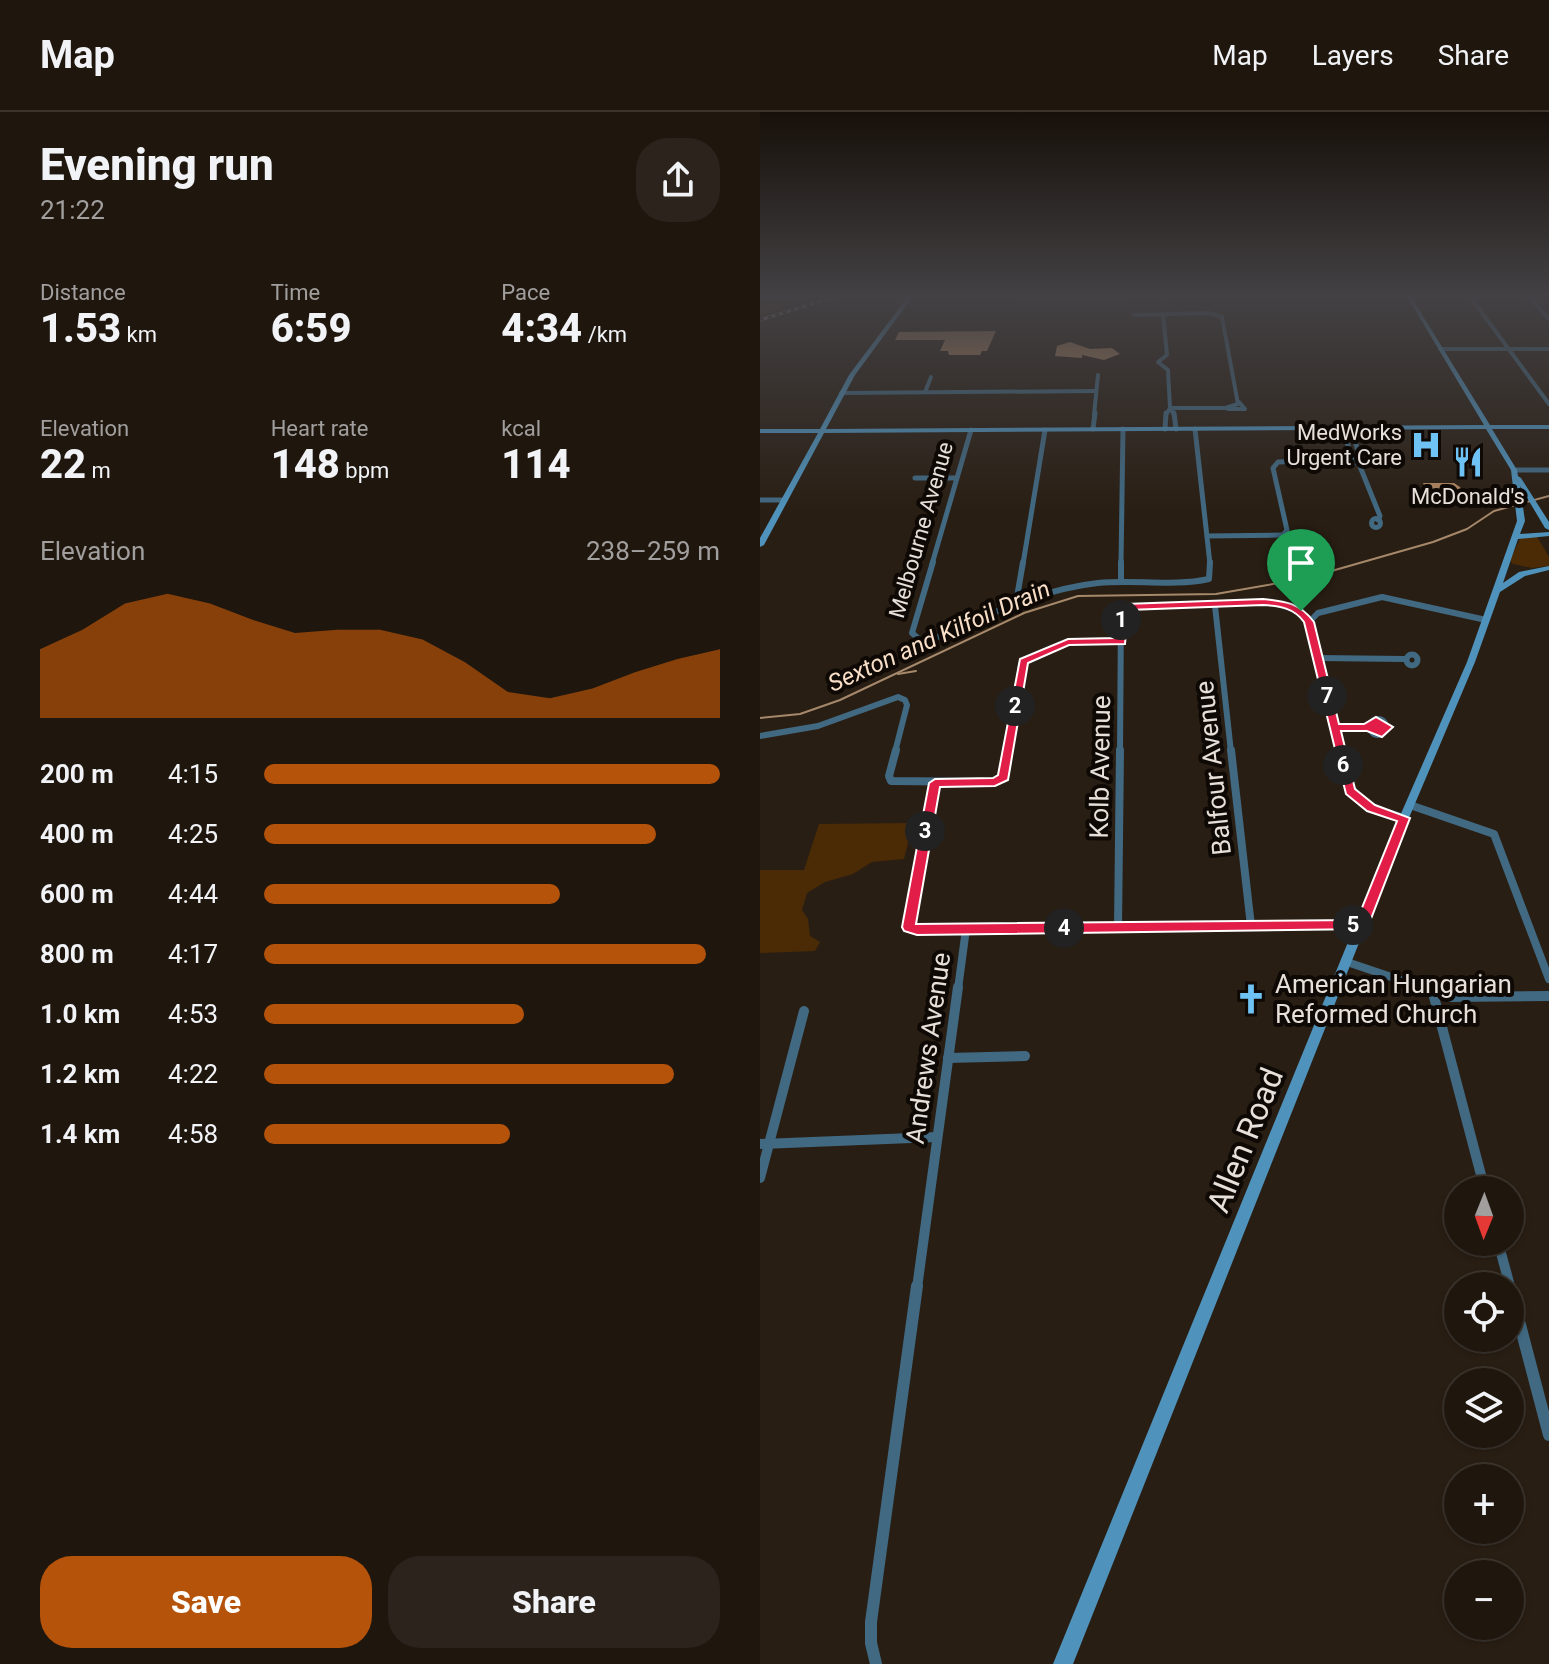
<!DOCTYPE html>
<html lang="en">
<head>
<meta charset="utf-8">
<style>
	:root { --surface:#1f160e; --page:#2c231c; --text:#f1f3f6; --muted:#a19f9e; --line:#3c352e; --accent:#b45309 }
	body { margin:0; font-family:Roboto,sans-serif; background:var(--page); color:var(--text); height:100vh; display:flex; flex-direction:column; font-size:30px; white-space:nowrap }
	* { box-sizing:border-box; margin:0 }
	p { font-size:26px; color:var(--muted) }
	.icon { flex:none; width:44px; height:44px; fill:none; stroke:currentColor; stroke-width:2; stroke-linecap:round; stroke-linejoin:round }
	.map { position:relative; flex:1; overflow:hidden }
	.details { display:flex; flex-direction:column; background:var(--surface); width:760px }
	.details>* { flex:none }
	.needle { width:52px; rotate:181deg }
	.tools { position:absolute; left:684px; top:1064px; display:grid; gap:16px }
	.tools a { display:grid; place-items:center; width:80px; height:80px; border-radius:50%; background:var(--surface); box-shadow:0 2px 6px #0004,0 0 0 2px var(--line); font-size:40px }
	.pin { position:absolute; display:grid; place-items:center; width:68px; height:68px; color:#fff; margin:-82px -34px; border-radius:50% 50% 50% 0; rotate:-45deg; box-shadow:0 0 8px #0007 }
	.pin .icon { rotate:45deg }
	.km { position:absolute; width:40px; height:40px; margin:-20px; border-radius:50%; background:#222; color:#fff; font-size:22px; line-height:40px; text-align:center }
	.round { display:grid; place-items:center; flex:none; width:84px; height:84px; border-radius:32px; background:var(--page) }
	.overview { display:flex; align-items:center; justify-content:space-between; height:136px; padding:0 40px }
	h1 { font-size:44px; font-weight:800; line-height:60px }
	.stats { display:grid; grid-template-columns:repeat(3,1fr); gap:12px; height:136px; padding:8px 40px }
	.stats div { display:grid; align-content:center }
	.stats b { font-size:40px; font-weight:800 }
	.stats small { font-size:22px; font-weight:400 }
	.stats p { font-size:22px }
	.chart { height:224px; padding:16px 40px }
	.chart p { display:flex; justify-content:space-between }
	.chart svg { width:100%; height:144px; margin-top:8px; fill:var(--accent); opacity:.7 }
	.cta { display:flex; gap:16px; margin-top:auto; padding:16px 40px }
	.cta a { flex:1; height:92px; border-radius:32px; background:var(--accent); color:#fff; font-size:32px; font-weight:800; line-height:92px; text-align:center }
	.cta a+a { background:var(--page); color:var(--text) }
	ul { padding:0 40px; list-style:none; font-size:26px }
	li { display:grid; grid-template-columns:128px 96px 1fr; align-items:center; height:60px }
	li i { height:20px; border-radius:10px; background:var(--accent) }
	header { display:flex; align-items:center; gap:48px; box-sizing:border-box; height:112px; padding:0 40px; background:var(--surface); border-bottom:2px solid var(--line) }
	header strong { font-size:38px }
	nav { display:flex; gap:44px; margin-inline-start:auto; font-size:28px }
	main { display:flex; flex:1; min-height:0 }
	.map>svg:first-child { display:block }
	.green { fill:#4b2b06 }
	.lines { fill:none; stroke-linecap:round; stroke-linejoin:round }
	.stream { stroke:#a6886b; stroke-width:2 }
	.building { fill:#b48962 }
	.street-far5 { stroke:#416982; stroke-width:4 }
	.street-far4 { stroke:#416982; stroke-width:5 }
	.street-far3 { stroke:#416982; stroke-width:6 }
	.street-far2 { stroke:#416982; stroke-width:8 }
	.street-far1 { stroke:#416982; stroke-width:10 }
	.street { stroke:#416982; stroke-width:12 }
	.secondary { fill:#4f92bb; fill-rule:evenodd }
	.rail-casing { stroke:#a39a92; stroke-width:3 }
	.rail { stroke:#0e0905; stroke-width:2; stroke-dasharray:4; stroke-linecap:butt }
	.route { fill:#e11d48; stroke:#fff; stroke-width:2; fill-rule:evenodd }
	.labels { text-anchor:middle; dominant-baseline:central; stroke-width:8; stroke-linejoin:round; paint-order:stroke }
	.far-poi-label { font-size:22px; fill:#e7dfd9; stroke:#0e0905; text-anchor:end }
	.far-street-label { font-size:22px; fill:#e7dfd9; stroke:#0e0905 }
	.far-water-label { font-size:24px; font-style:italic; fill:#f9dfc8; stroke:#0e0905 }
	.street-label { font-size:26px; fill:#e7dfd9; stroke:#0e0905 }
	.poi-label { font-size:26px; fill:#e7dfd9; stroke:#0e0905; text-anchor:start }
	.near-street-label { font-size:32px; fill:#e7dfd9; stroke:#0e0905 }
</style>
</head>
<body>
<header>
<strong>Map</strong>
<nav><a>Map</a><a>Layers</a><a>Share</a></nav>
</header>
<main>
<section class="details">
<div class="overview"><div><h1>Evening run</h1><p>21:22</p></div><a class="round"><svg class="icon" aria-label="share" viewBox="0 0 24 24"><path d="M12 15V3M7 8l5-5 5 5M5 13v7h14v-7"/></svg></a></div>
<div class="stats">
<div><p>Distance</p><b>1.53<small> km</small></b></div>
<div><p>Time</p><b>6:59</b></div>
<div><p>Pace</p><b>4:34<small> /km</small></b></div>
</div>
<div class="stats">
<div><p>Elevation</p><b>22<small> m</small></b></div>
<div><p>Heart rate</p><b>148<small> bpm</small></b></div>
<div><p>kcal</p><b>114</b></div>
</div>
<div class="chart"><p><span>Elevation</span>238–259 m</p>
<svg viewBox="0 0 160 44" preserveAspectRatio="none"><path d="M0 44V23L10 17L20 9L30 6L40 9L50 14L60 18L70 17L80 17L90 20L100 27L110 36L120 38L130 35L140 30L150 26L160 23V44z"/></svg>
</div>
<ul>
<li><b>200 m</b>4:15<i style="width:100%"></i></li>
<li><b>400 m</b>4:25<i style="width:86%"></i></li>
<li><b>600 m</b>4:44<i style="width:65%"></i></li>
<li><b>800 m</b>4:17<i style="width:97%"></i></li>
<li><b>1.0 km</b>4:53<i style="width:57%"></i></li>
<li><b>1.2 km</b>4:22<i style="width:90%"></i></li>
<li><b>1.4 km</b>4:58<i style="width:54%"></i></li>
</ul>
<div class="cta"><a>Save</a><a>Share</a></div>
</section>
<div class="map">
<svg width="789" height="1552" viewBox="0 0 789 1552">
	<rect width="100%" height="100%" fill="#291e13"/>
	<g class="green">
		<path d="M 0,183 L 64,183 L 0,203 Z"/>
		<path d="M 273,183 L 372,183 L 372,187 L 281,190 L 268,188 Z"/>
		<path d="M 776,423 L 789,445 L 789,454 L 772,456 L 753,452 L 750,448 L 760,427 Z"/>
		<path d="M 153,711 L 144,747 L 112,750 L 93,762 L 65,770 L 47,781 L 42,798 L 48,807 L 50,824 L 60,830 L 55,839 L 0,841 L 0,758 L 44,758 L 59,712 Z"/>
	</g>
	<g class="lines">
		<g class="stream">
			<path d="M 138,562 L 156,559"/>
			<path d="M 0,606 L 40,602 L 80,588 L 264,501 L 318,484 L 456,482 L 547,466 L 673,430 L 707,417 L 734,399 L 789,384"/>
		</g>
	</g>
	<g class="building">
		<path d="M 236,219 L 227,239 L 222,239 L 220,243 L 189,243 L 188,239 L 180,239 L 185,228 L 135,228 L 139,220 Z"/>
		<path d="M 310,230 L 330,237 L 352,236 L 360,242 L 344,248 L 322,243 L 322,246 L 295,244 L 297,234 Z"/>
		<path d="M 663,371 L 694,371 L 700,375 L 705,385 L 700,385 L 702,388 L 670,388 Z"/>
	</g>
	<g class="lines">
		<g class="street-far5">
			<path d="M 399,183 L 403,185"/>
			<path d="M 709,183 L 789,292"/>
			<path d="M 768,183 L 789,207"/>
			<path d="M 403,202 L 407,243 L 398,250 L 408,258 L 410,296 L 406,303"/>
			<path d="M 374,203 L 449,201 L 462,205 L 478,292 L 465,296 L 410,296"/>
			<path d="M 680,237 L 789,237"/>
			<path d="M 165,280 L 171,265"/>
			<path d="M 81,281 L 336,279"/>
			<path d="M 410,296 L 414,303"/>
			<path d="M 468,297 L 485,297 L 479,290"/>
			<path d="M 334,303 L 338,263"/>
		</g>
		<g class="street-far4">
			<path d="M 414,301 L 416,317"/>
			<path d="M 583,316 L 589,337 L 587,347 L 594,345 L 598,339 L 591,316"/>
			<path d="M 333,317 L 335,301"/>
			<path d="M 405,317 L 406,301"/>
			<path d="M 435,317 L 450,452"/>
			<path d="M 754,358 L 789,358"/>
			<path d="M 155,366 L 196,366"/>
			<path d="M 0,388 L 24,388"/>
			<circle cx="616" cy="411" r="4.5"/>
			<path d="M 523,423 L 527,418 L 513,356 L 518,350 L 587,347 L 599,352 L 620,404 L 618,408"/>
			<path d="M 447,424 L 523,423"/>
			<path d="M 536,426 L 544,428 L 545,433 L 538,435 L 528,432 L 529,428 Z"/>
			<path d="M 172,452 L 211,318"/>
			<path d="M 263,452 L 285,318"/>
			<path d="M 361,452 L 363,317"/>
		</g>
		<g class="street-far3">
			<path d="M 173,450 L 152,521 L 160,528 L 174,527 C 226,504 280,477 338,471 C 375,467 412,475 449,467 L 450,450"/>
			<path d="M 361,469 L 361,450"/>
			<path d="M 256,491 L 263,450"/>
			<path d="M 455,494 L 471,640"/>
			<path d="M 549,510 L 558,501 L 622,485 L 726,508"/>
			<circle cx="652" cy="548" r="5.5"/>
			<path d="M 558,546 L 645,547"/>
			<circle cx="618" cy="615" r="8"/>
			<path d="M 574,615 L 609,616"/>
			<path d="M 0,624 L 58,614 L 138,585 L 145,588 L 147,593 L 135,640"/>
			<path d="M 249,640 L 261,552 L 308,530 L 361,529"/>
			<path d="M 360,640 L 361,498 L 365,495 L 510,490 L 541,499 L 549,510 L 581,640"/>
		</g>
		<g class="street-far2">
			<path d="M 136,638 L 129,664 L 131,669 L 235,670 L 246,661 L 249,638"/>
			<path d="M 471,638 L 491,814"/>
			<path d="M 580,638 C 592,688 594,691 644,706"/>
			<path d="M 175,671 L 148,808 L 149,815 L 157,818 L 602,813"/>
			<path d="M 650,693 L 734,722 L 789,867"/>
			<path d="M 358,816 L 360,638"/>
			<path d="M 587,850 L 667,877"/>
			<path d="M 198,877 L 206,817"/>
		</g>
		<g class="street-far1">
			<path d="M 661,875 L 690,885 L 789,884"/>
			<path d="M 673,881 L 725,1078"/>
			<path d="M 188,946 L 265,944"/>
			<path d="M 0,1032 L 177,1025"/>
			<path d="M 0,1066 L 44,899"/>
			<path d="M 738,1130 L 750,1174"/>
			<path d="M 157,1176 L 198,875"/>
		</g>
		<g class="street">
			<path d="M 750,1175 L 789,1323"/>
			<path d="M 116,1552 L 111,1531 L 111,1510 L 157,1174"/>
		</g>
		<path class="secondary" d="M 149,183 L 154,183 L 95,263 L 66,317 L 724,313 L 646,183 L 650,183 L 730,313 L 789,313 L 789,317 L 732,317 L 757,358 L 758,364 L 761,366 L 789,410 L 789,418 L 785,416 L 760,374 L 765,409 L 760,422 L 789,420 L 789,424 L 758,427 L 743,471 L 759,460 L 789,454 L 789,458 L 765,464 L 740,480 L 715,550 L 643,720 L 313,1552 L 293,1552 L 633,720 L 707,550 L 757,409 L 751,358 L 726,317 L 64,321 L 4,433 L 0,435 L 0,426 L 58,321 L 0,321 L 0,317 L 60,317 L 89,263 Z"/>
		<g class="rail-casing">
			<path id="rail" d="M 0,208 L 80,183"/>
		</g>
		<use href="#rail" class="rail"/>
	</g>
	<linearGradient id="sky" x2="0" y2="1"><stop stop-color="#17100a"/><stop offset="0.46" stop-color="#434144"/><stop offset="1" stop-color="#434144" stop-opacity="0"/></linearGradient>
	<rect width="789" height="400" fill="url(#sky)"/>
	<path class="route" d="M 503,487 C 525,489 540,491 554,510 L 579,612 L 604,612 L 616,605 L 633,615 L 622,625 L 607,619 L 581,619 L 595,677 L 615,693 L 650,706 L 607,817 L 157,823 L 144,819 L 142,815 L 169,671 L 175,667 L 233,666 L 238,663 L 260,547 L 308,527 L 356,526 L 356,498 L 365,492 ZM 503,493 C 520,494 534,496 544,510 L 586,682 L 607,699 L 637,709 L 597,808 L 156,812 L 180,675 L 235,674 L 248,668 L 268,551 L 309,533 L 365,532 L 368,498 Z"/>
	<defs>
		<g id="hospital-bare" transform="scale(2.4)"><path d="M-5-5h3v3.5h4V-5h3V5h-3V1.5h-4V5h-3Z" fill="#6fc2f4" stroke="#0e0905" stroke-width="2.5" paint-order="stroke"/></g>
		<g id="restaurant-bare" transform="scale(2.4)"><path d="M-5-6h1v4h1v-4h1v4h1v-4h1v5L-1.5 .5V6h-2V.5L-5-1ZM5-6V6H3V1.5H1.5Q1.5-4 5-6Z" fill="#6fc2f4" stroke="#0e0905" stroke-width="2.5" paint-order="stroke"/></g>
		<g id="church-bare" transform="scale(2.4)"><path d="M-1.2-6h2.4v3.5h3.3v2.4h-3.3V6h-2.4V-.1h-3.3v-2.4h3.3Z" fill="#6fc2f4" stroke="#0e0905" stroke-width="2.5" paint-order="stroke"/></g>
	</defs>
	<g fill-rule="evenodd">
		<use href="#hospital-bare" x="666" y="333"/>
		<use href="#restaurant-bare" x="708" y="350"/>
		<use href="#church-bare" x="491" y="887"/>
	</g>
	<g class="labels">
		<g class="far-poi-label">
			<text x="642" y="320">MedWorks<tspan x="642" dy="25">Urgent Care</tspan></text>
			<text x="708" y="384" text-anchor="middle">McDonald's</text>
		</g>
		<g class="far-street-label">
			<text transform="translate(161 418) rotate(-74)">Melbourne Avenue</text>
		</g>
		<g class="far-water-label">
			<text transform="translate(179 524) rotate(-24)">Sexton and Kilfoil Drain</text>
		</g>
		<g class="street-label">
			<text transform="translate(340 655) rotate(-89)">Kolb Avenue</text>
			<text transform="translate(453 656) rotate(-96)">Balfour Avenue</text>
			<text transform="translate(168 936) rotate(-82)">Andrews Avenue</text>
		</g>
		<g class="poi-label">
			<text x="515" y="872">American Hungarian<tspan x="515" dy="30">Reformed Church</tspan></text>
		</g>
		<g class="near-street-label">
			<text transform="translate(485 1028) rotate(-68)">Allen Road</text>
		</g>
	</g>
</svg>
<div class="tools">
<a><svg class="needle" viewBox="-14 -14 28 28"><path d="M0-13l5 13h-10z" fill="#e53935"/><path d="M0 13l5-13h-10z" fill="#a19f9e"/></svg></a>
<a><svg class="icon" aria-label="locate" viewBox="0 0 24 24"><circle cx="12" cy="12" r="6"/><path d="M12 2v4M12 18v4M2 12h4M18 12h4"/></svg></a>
<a><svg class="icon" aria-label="layers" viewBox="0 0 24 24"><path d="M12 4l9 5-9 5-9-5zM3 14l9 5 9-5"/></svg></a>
<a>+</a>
<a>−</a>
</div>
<div class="pin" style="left:541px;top:499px;background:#1e9e55"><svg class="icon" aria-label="arrive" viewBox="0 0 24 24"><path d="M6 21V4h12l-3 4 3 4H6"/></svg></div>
<b class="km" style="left:361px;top:508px">1</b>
<b class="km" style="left:255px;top:594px">2</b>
<b class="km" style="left:165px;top:719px">3</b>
<b class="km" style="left:304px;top:816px">4</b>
<b class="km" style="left:593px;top:813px">5</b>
<b class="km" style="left:583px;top:653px">6</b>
<b class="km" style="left:567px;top:584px">7</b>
</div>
</main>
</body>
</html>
